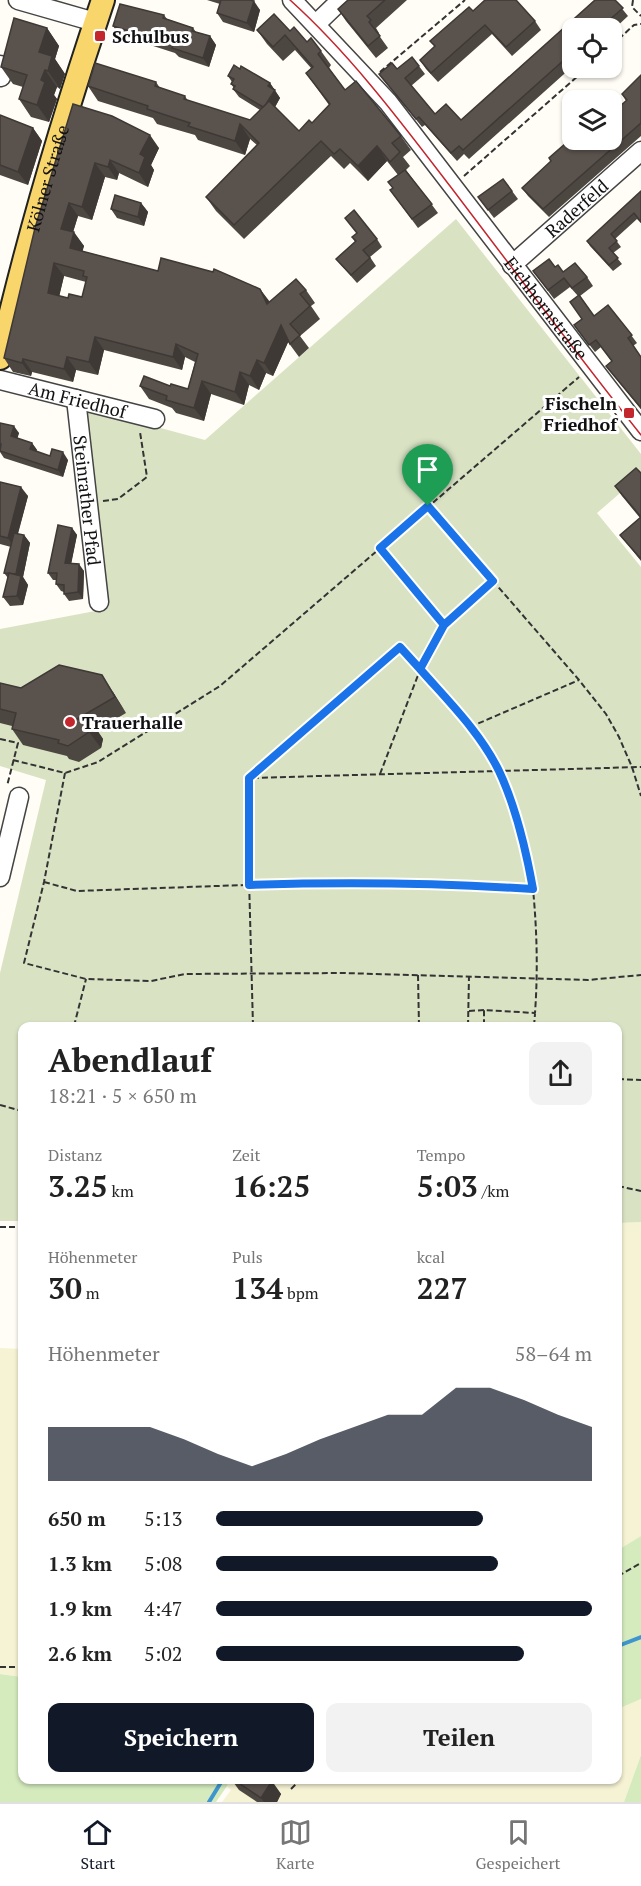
<!DOCTYPE html>
<html lang="de">
<head>
<meta charset="utf-8">
<style>
	:root { --surface:#fff; --page:#f2f2f2; --text:#222; --muted:#767676; --line:#e0e0e0; --accent:#111827 }
	body { margin:0; font-family:"PT Serif",serif; background:var(--page); color:var(--text); height:100vh; display:flex; flex-direction:column; font-size:22px; white-space:nowrap }
	* { box-sizing:border-box; margin:0 }
	p { font-size:20px; color:var(--muted) }
	.icon { flex:none; width:33px; height:33px; fill:none; stroke:currentColor; stroke-width:2; stroke-linecap:round; stroke-linejoin:round }
	.map { position:relative; flex:1; overflow:hidden }
	.side { position:absolute; left:18px; top:1022px; width:604px; height:762px; display:flex; flex-direction:column; background:var(--surface); border-radius:12px; box-shadow:0 2px 4px #0004 }
	.side>* { flex:none }
	.buttons { position:absolute; left:562px; top:18px; display:grid; gap:12px }
	.buttons a { display:grid; place-items:center; width:60px; height:60px; border-radius:12px; background:var(--surface); box-shadow:0 2px 4px #0004; font-size:30px }
	.pin { position:absolute; display:grid; place-items:center; width:51px; height:51px; color:#fff; margin:-62px -26px; border-radius:50% 50% 50% 0; rotate:-45deg; box-shadow:0 0 6px #0007 }
	.pin .icon { rotate:45deg }
	.round { display:grid; place-items:center; flex:none; width:63px; height:63px; border-radius:12px; background:var(--page) }
	.summary { display:flex; align-items:center; justify-content:space-between; height:102px; padding:0 30px }
	h1 { font-size:33px; font-weight:800; line-height:45px }
	.stats { display:grid; grid-template-columns:repeat(3,1fr); gap:9px; height:102px; padding:6px 30px }
	.stats div { display:grid; align-content:center }
	.stats b { font-size:30px; font-weight:800 }
	.stats small { font-size:16px; font-weight:400 }
	.stats p { font-size:16px }
	.chart { height:168px; padding:12px 30px }
	.chart p { display:flex; justify-content:space-between }
	.chart svg { width:100%; height:108px; margin-top:6px; fill:var(--accent); opacity:.7 }
	.cta { display:flex; gap:12px; margin-top:auto; padding:12px 30px }
	.cta a { flex:1; height:69px; border-radius:12px; background:var(--accent); color:#fff; font-size:24px; font-weight:800; line-height:69px; text-align:center }
	.cta a+a { background:var(--page); color:var(--text) }
	ul { padding:0 30px; list-style:none; font-size:20px }
	li { display:grid; grid-template-columns:96px 72px 1fr; align-items:center; height:45px }
	li i { height:15px; border-radius:8px; background:var(--accent) }
	.dock { display:flex; justify-content:space-around; align-items:center; height:84px; border-top:2px solid var(--line); background:var(--surface); font-size:16px; color:var(--muted) }
	.dock a { display:grid; justify-items:center; gap:3px }
	.dock .selected { color:var(--accent) }
	.map>svg:first-child { display:block }
	.farmland { fill:#f6f3d4 }
	.green { fill:#d5ebbd }
	.cemetery { fill:#d9e3c4 }
	.lines { fill:none; stroke-linecap:round; stroke-linejoin:round }
	.stream { stroke:#3f96cf; stroke-width:4 }
	.minor-casing { stroke:#444; stroke-width:21 }
	.major-casing { stroke:#222; stroke-width:26 }
	.path { stroke:#333; stroke-width:2; stroke-dasharray:6 3; stroke-linecap:butt }
	.minor { stroke:#fff; stroke-width:18 }
	.major { stroke:#f9d66b; stroke-width:22 }
	.tram { stroke:#c4262e; stroke-width:1.5 }
	.wall { fill:#4d4742; fill-rule:evenodd }
	.shaded-wall { fill:#3f3936 }
	.building { fill:#5a524d; stroke:#3f3936; stroke-width:1.5; fill-rule:evenodd }
	.route-casing { stroke:#fff; stroke-width:12 }
	.route { stroke:#1a73e8; stroke-width:8 }
	.poi-dot { fill:#c4262e; stroke:#fff; stroke-width:2 }
	.labels { text-anchor:middle; dominant-baseline:central; stroke-width:6; stroke-linejoin:round; paint-order:stroke }
	.poi-label { font-size:18px; font-weight:bold; fill:#111; stroke:#fff; text-anchor:start }
	.street-label { font-size:18px; fill:#111; stroke:#fff }
</style>
</head>
<body>
<div class="map">
<svg width="641" height="1802" viewBox="0 0 641 1802">
	<rect width="100%" height="100%" fill="#fffdf5"/>
	<g class="farmland">
		<path d="M 641,1222 L 641,1536 L 618,1550 L 618,1223 Z"/>
		<path d="M 0,1348 L 22,1349 L 22,1677 L 0,1674 Z"/>
		<path d="M 641,1699 L 641,1755 L 624,1802 L 222,1802 L 231,1790 L 227,1786 L 229,1779 L 618,1779 L 618,1709 Z"/>
	</g>
	<g class="green">
		<path d="M 641,1536 L 641,1699 L 618,1709 L 618,1550 Z"/>
		<path d="M 0,1674 L 22,1677 L 22,1779 L 229,1779 L 227,1786 L 216,1802 L 0,1802 Z"/>
		<path d="M 641,1755 L 641,1802 L 624,1802 Z"/>
	</g>
	<path class="cemetery" d="M 456,219 L 641,454 L 641,475 L 597,513 L 641,567 L 641,1222 L 618,1223 L 618,1026 L 22,1026 L 22,1221 L 0,1221 L 0,973 L 46,780 L 0,766 L 0,629 L 106,609 L 83,407 L 205,440 Z"/>
	<g class="lines">
		<g class="stream">
			<path d="M 618,1646 L 641,1637"/>
			<path d="M 209,1802 L 223,1779"/>
		</g>
		<g class="minor-casing">
			<g id="minor">
				<path d="M 18,0 L 95,22"/>
				<path id="s1" d="M 292,0 L 388,102 L 641,431"/>
				<path d="M 316,24 L 341,0"/>
				<path d="M 0,65 L 1,77"/>
				<path id="s2" d="M 512,265 L 641,151"/>
				<path id="s3" d="M 0,380 L 155,419"/>
				<path id="s4" d="M 76,399 L 99,602"/>
				<path d="M 0,877 L 19,797"/>
			</g>
		</g>
		<g class="major-casing">
			<g id="major">
				<path id="s5" d="M 0,358 C 28,237 63,118 103,0"/>
			</g>
		</g>
		<g class="path">
			<path d="M 633,0 L 632,7 L 641,16"/>
			<path d="M 612,45 L 634,25 L 641,24"/>
			<path d="M 380,72 L 465,0"/>
			<path d="M 464,176 L 587,68"/>
			<path d="M 103,501 L 118,499 L 147,477 L 140,432"/>
			<path d="M 428,506 L 579,680 L 606,714 L 619,737 L 632,767 L 641,796"/>
			<path d="M 380,548 L 443,624"/>
			<path d="M 470,727 L 579,680"/>
			<path d="M 0,739 L 18,743 L 7,786"/>
			<path d="M 13,760 L 65,773 L 98,762 L 220,686 L 579,377"/>
			<path d="M 65,773 L 44,882 L 24,963 L 86,979 L 151,981 L 185,974 L 342,973 L 588,980 L 641,975"/>
			<path d="M 380,774 L 420,670 L 444,625 L 493,581"/>
			<path d="M 251,777 L 400,647 C 434,686 474,723 498,770 C 516,804 526,851 533,889"/>
			<path d="M 44,882 L 77,891 L 328,882 L 478,886 L 533,889 C 537,931 538,971 535,1013 L 484,1010 L 484,1026"/>
			<path d="M 418,975 L 419,1026"/>
			<path d="M 469,1011 L 484,1010"/>
			<path d="M 74,1026 L 86,979"/>
			<path d="M 253,1026 L 249,879 L 249,778 L 641,767"/>
			<path d="M 468,1026 L 469,976"/>
			<path d="M 534,1026 L 535,1014"/>
			<path d="M 618,1079 L 641,1080"/>
			<path d="M 0,1105 L 22,1111"/>
			<path d="M 618,1186 L 641,1191"/>
			<path d="M 0,1227 L 22,1227"/>
			<path d="M 618,1576 L 641,1563"/>
			<path d="M 0,1667 L 22,1667"/>
			<path d="M 291,1789 L 301,1779"/>
		</g>
		<use href="#minor" class="minor"/>
		<use href="#major" class="major"/>
		<path class="tram" d="M 290,0 C 350,54 401,122 450,186 C 513,269 576,353 641,435"/>
	</g>
	<g class="wall">
		<path d="M 207,0 L 250,0 L 260,10 L 254,32 L 223,22 L 217,13 L 220,4 Z"/>
		<path d="M 348,0 L 407,0 L 376,28 L 379,33 L 378,34 L 388,48 L 376,58 L 346,21 L 338,9 Z"/>
		<path d="M 595,0 L 615,0 L 628,16 L 612,31 L 612,28 L 573,28 L 573,66 L 469,159 L 464,154 L 457,161 L 425,125 L 422,127 L 379,74 L 392,63 L 397,69 L 412,57 L 425,74 L 411,86 L 435,114 L 446,104 L 461,120 Z"/>
		<path d="M 473,11 L 535,21 L 541,30 L 512,56 L 492,34 L 438,82 L 426,69 L 420,60 L 435,47 L 430,41 Z"/>
		<path d="M 164,15 L 167,19 L 193,28 L 196,32 L 210,36 L 216,45 L 209,67 L 179,57 L 175,53 L 119,35 L 113,26 Z"/>
		<path d="M 47,28 L 59,46 L 55,59 L 65,74 L 60,89 L 57,87 L 54,95 L 57,99 L 49,122 L 31,117 L 19,99 L 23,87 L 13,84 L 1,67 Z"/>
		<path d="M 257,30 L 290,31 L 321,51 L 331,65 L 329,68 L 345,90 L 401,136 L 411,150 L 403,157 L 410,166 L 406,170 L 438,213 L 418,228 L 390,190 L 393,189 L 398,175 L 387,161 L 368,181 L 350,163 L 344,169 L 331,156 L 244,239 L 216,211 L 206,197 L 257,145 L 250,139 L 245,155 L 198,140 L 195,135 L 157,124 L 153,118 L 98,101 L 88,86 L 156,82 L 160,88 L 185,96 L 188,101 L 250,120 L 260,110 L 239,97 L 233,89 L 234,88 L 231,84 L 232,82 L 228,76 L 240,69 L 270,83 L 280,98 L 275,107 L 299,131 L 312,123 L 329,105 L 306,73 L 311,68 L 295,50 L 283,61 L 267,44 Z"/>
		<path d="M 641,75 L 641,136 L 549,217 L 528,196 L 522,188 L 582,145 L 612,140 L 626,101 L 622,94 Z"/>
		<path d="M 73,104 L 159,148 L 151,165 L 154,170 L 148,187 L 119,173 L 117,180 L 105,177 L 92,220 L 78,216 L 73,232 L 84,246 L 82,251 L 158,271 L 260,289 L 269,302 L 306,290 L 315,303 L 311,306 L 320,319 L 300,336 L 309,348 L 299,357 L 288,342 L 273,376 L 266,373 L 259,390 L 249,385 L 244,405 L 211,394 L 204,421 L 176,413 L 172,408 L 149,399 L 140,386 L 170,386 L 188,389 L 195,362 L 185,357 L 182,370 L 104,350 L 98,375 L 76,370 L 73,382 L 32,372 L 31,376 L 13,372 L 4,358 ZM 64,276 L 86,282 L 82,297 L 68,298 L 59,296 Z"/>
		<path d="M 0,115 L 33,128 L 42,141 L 28,185 L 0,175 Z"/>
		<path d="M 512,191 L 518,199 L 494,218 L 478,197 Z"/>
		<path d="M 641,191 L 641,223 L 637,219 L 615,239 L 621,247 L 613,253 L 622,264 L 613,271 L 590,246 L 587,241 Z"/>
		<path d="M 141,203 L 148,212 L 144,226 L 117,218 L 111,209 Z"/>
		<path d="M 352,237 L 377,239 L 382,247 L 370,257 L 376,266 L 357,283 L 336,259 L 355,242 Z"/>
		<path d="M 555,267 L 563,272 L 587,277 L 593,286 L 580,296 L 594,316 L 613,311 L 637,343 L 633,346 L 641,357 L 641,409 L 606,366 L 612,362 L 601,347 L 595,352 L 574,325 L 582,319 L 578,296 L 570,287 L 554,299 L 533,271 Z"/>
		<path d="M 0,423 L 19,433 L 17,438 L 32,443 L 37,450 L 36,451 L 50,456 L 68,460 L 63,477 L 4,458 L 0,452 Z"/>
		<path d="M 641,473 L 641,561 L 620,535 L 640,518 L 622,496 L 615,486 Z"/>
		<path d="M 0,482 L 28,496 L 18,534 L 24,535 L 30,543 L 23,577 L 28,585 L 23,605 L 10,606 L 3,597 L 8,578 L 4,573 L 11,547 L 0,544 Z"/>
		<path d="M 72,528 L 77,535 L 71,563 L 84,571 L 83,599 L 69,601 L 64,594 L 64,592 L 61,591 L 56,584 L 56,580 L 53,580 L 48,573 Z"/>
		<path d="M 0,683 L 21,688 L 113,692 L 126,713 L 97,730 L 103,739 L 101,748 L 79,762 L 69,759 L 67,756 L 23,745 L 12,729 L 12,726 L 0,723 Z"/>
		<path d="M 231,1779 L 269,1779 L 281,1794 L 277,1802 L 257,1802 L 239,1790 Z"/>
	</g>
	<g class="shaded-wall">
		<path d="M 254,1 L 260,10 L 254,32 L 247,23 Z"/>
		<path d="M 47,28 L 59,46 L 55,59 L 65,74 L 60,89 L 48,71 L 39,52 Z"/>
		<path d="M 210,36 L 216,45 L 209,67 L 203,58 Z"/>
		<path d="M 45,70 L 57,87 L 54,95 L 57,99 L 49,122 L 37,105 L 41,80 Z"/>
		<path d="M 270,83 L 280,98 L 270,116 L 264,107 L 268,86 Z"/>
		<path d="M 240,124 L 250,139 L 245,155 L 235,141 Z"/>
		<path d="M 33,128 L 42,141 L 28,185 L 18,172 Z"/>
		<path d="M 150,135 L 159,148 L 151,165 L 154,170 L 148,187 L 139,173 L 140,154 Z"/>
		<path d="M 377,146 L 387,161 L 368,181 L 358,166 Z"/>
		<path d="M 110,160 L 119,173 L 117,180 L 108,167 Z"/>
		<path d="M 95,163 L 105,177 L 92,220 L 82,207 Z"/>
		<path d="M 69,203 L 78,216 L 70,242 L 61,229 Z"/>
		<path d="M 141,203 L 148,212 L 144,226 L 138,217 Z"/>
		<path d="M 74,232 L 84,246 L 80,261 L 70,248 Z"/>
		<path d="M 54,263 L 64,276 L 57,306 L 48,293 Z"/>
		<path d="M 260,289 L 270,302 L 267,304 Z"/>
		<path d="M 281,325 L 290,338 L 273,376 L 264,363 Z"/>
		<path d="M 95,337 L 104,350 L 98,375 L 89,362 Z"/>
		<path d="M 176,344 L 185,357 L 182,370 L 173,357 Z"/>
		<path d="M 67,357 L 76,370 L 73,382 L 64,369 Z"/>
		<path d="M 23,359 L 32,372 L 31,376 L 22,363 Z"/>
		<path d="M 257,360 L 266,373 L 259,390 L 250,376 Z"/>
		<path d="M 240,372 L 249,385 L 244,405 L 235,392 Z"/>
		<path d="M 202,381 L 211,394 L 204,421 L 194,408 Z"/>
		<path d="M 14,426 L 19,433 L 16,443 L 11,436 Z"/>
		<path d="M 32,443 L 37,450 L 34,456 L 30,449 Z"/>
		<path d="M 63,452 L 68,460 L 63,477 L 58,470 Z"/>
		<path d="M 21,487 L 28,496 L 14,547 L 8,538 Z"/>
		<path d="M 72,528 L 77,535 L 70,570 L 65,563 Z"/>
		<path d="M 24,535 L 30,543 L 23,577 L 28,585 L 23,605 L 17,596 L 16,576 Z"/>
		<path d="M 79,564 L 84,571 L 83,599 L 78,592 Z"/>
		<path d="M 102,675 L 113,692 L 126,713 L 115,697 Z"/>
		<path d="M 92,723 L 103,739 L 101,748 L 89,732 Z"/>
		<path d="M 272,1781 L 281,1794 L 277,1802 L 264,1802 L 261,1798 Z"/>
	</g>
	<g class="building">
		<path d="M 221,0 L 250,0 L 254,1 L 247,23 L 217,13 Z"/>
		<path d="M 348,0 L 385,0 L 367,16 L 371,20 L 369,22 L 380,36 L 368,46 L 338,9 Z"/>
		<path d="M 485,0 L 516,0 L 535,21 L 506,47 L 485,25 L 431,73 L 420,60 L 435,46 L 430,41 L 469,7 L 473,11 Z"/>
		<path d="M 595,0 L 615,0 L 623,8 L 600,28 L 573,28 L 573,52 L 463,150 L 459,146 L 451,153 L 419,117 L 416,119 L 379,74 L 392,63 L 397,69 L 412,57 L 419,66 L 405,78 L 435,114 L 446,104 L 461,120 Z"/>
		<path d="M 120,4 L 164,15 L 163,18 L 193,28 L 192,31 L 210,36 L 203,58 L 172,48 L 173,45 L 113,26 Z"/>
		<path d="M 274,14 L 290,31 L 294,27 L 307,42 L 311,38 L 321,51 L 318,54 L 345,90 L 356,81 L 401,136 L 392,143 L 400,152 L 390,162 L 377,146 L 358,166 L 340,149 L 334,154 L 321,141 L 234,225 L 206,197 L 259,143 L 240,124 L 235,141 L 188,126 L 190,123 L 147,109 L 148,106 L 88,86 L 95,63 L 156,82 L 155,86 L 185,96 L 184,99 L 250,120 L 269,101 L 299,131 L 309,120 L 312,123 L 330,104 L 306,73 L 313,67 L 285,35 L 273,47 L 257,30 Z"/>
		<path d="M 14,18 L 47,28 L 39,52 L 52,56 L 48,71 L 45,70 L 41,80 L 45,82 L 37,105 L 19,99 L 27,75 L 1,67 Z"/>
		<path d="M 234,65 L 240,69 L 241,66 L 270,83 L 268,86 L 275,90 L 266,104 L 263,107 L 233,89 L 235,86 L 231,84 L 234,79 L 228,76 Z"/>
		<path d="M 641,75 L 641,123 L 543,209 L 522,188 L 551,161 L 549,158 L 573,137 L 573,140 L 577,140 L 582,145 L 587,140 L 612,140 L 612,113 L 627,100 L 622,94 Z"/>
		<path d="M 73,104 L 112,116 L 150,135 L 140,154 L 145,157 L 139,173 L 110,160 L 108,167 L 95,163 L 82,207 L 69,203 L 61,229 L 74,232 L 70,248 L 158,271 L 161,258 L 213,272 L 214,269 L 260,289 L 267,304 L 296,279 L 306,290 L 300,294 L 310,306 L 290,324 L 300,335 L 290,344 L 281,325 L 264,363 L 257,360 L 250,376 L 240,372 L 235,392 L 202,381 L 194,408 L 166,400 L 167,396 L 140,386 L 144,376 L 170,386 L 171,384 L 188,389 L 198,354 L 176,344 L 173,357 L 95,337 L 89,362 L 67,357 L 64,369 L 23,359 L 22,363 L 4,358 L 35,228 ZM 54,263 L 84,271 L 83,276 L 87,277 L 82,297 L 69,294 L 68,298 L 48,293 Z"/>
		<path d="M 0,115 L 33,128 L 18,172 L 0,165 Z"/>
		<path d="M 405,170 L 432,204 L 412,219 L 390,190 L 393,188 L 388,182 Z"/>
		<path d="M 503,179 L 512,191 L 488,210 L 478,197 Z"/>
		<path d="M 641,191 L 641,222 L 634,213 L 611,234 L 617,241 L 609,248 L 618,258 L 609,265 L 587,241 Z"/>
		<path d="M 115,195 L 141,203 L 138,217 L 111,209 Z"/>
		<path d="M 354,210 L 377,239 L 363,250 L 370,258 L 351,275 L 336,259 L 356,241 L 352,237 L 357,233 L 345,218 Z"/>
		<path d="M 549,259 L 555,267 L 558,265 L 563,272 L 575,263 L 587,277 L 572,288 L 564,278 L 548,290 L 533,271 Z"/>
		<path d="M 579,295 L 594,316 L 608,305 L 632,335 L 628,338 L 641,357 L 641,408 L 606,366 L 612,361 L 596,340 L 589,345 L 574,325 L 582,319 L 570,302 Z"/>
		<path d="M 0,423 L 14,426 L 11,436 L 32,443 L 30,449 L 50,456 L 52,449 L 63,452 L 58,470 L 0,451 L 1,444 L 0,444 Z"/>
		<path d="M 636,468 L 641,473 L 641,517 L 615,486 Z"/>
		<path d="M 0,482 L 21,487 L 8,538 L 0,536 Z"/>
		<path d="M 641,517 L 641,559 L 620,535 Z"/>
		<path d="M 58,525 L 72,528 L 65,563 L 79,564 L 78,592 L 64,594 L 64,585 L 56,584 L 57,573 L 48,573 Z"/>
		<path d="M 14,533 L 24,535 L 16,574 L 4,573 Z"/>
		<path d="M 9,573 L 21,576 L 17,596 L 3,597 Z"/>
		<path d="M 59,665 L 102,675 L 115,697 L 77,719 L 92,723 L 89,732 L 68,746 L 58,743 L 59,740 L 12,729 L 16,713 L 0,709 L 0,683 L 21,688 Z"/>
		<path d="M 233,1779 L 269,1779 L 272,1781 L 261,1798 Z"/>
	</g>
	<g class="lines">
		<g class="route-casing">
			<path id="route" d="M 428,506 L 380,548 L 444,625 L 420,669 L 400,647 L 249,778 L 249,885 C 344,882 439,883 533,889 C 526,850 516,807 499,771 C 480,732 448,701 420,669 L 444,625 L 493,581 L 428,506"/>
		</g>
		<use href="#route" class="route"/>
	</g>
	<g class="poi-dot">
		<rect x="94" y="30" width="12" height="12" rx="3"/>
		<rect x="623" y="407" width="12" height="12" rx="3"/>
		<circle cx="70" cy="722" r="6"/>
	</g>
	<g class="labels">
		<g class="poi-label">
			<text x="112" y="36">Schulbus</text>
			<text x="617" y="403" text-anchor="end">Fischeln<tspan x="617" dy="21">Friedhof</tspan></text>
			<text x="82" y="722">Trauerhalle</text>
		</g>
		<g class="street-label">
			<text stroke="none"><textPath href="#s5" startOffset="186">Kölner Straße</textPath></text>
			<text stroke="none"><textPath href="#s2" startOffset="86">Raderfeld</textPath></text>
			<text stroke="none"><textPath href="#s1" startOffset="400">Eichhornstraße</textPath></text>
			<text stroke="none"><textPath href="#s3" startOffset="80">Am Friedhof</textPath></text>
			<text stroke="none"><textPath href="#s4" startOffset="102">Steinrather Pfad</textPath></text>
		</g>
	</g>
</svg>
<div class="buttons">
<a><svg class="icon" aria-label="locate" viewBox="0 0 24 24"><circle cx="12" cy="12" r="6"/><path d="M12 2v4M12 18v4M2 12h4M18 12h4"/></svg></a>
<a><svg class="icon" aria-label="layers" viewBox="0 0 24 24"><path d="M12 4l9 5-9 5-9-5zM3 14l9 5 9-5"/></svg></a>
</div>
<div class="pin" style="left:428px;top:506px;background:#1e9e55"><svg class="icon" aria-label="arrive" viewBox="0 0 24 24"><path d="M6 21V4h12l-3 4 3 4H6"/></svg></div>
<section class="side">
<div class="summary"><div><h1>Abendlauf</h1><p>18:21 · 5 × 650 m</p></div><a class="round"><svg class="icon" aria-label="share" viewBox="0 0 24 24"><path d="M12 15V3M7 8l5-5 5 5M5 13v7h14v-7"/></svg></a></div>
<div class="stats">
<div><p>Distanz</p><b>3.25<small> km</small></b></div>
<div><p>Zeit</p><b>16:25</b></div>
<div><p>Tempo</p><b>5:03<small> /km</small></b></div>
</div>
<div class="stats">
<div><p>Höhenmeter</p><b>30<small> m</small></b></div>
<div><p>Puls</p><b>134<small> bpm</small></b></div>
<div><p>kcal</p><b>227</b></div>
</div>
<div class="chart"><p><span>Höhenmeter</span>58–64 m</p>
<svg viewBox="0 0 160 44" preserveAspectRatio="none"><path d="M0 44V22L10 22L20 22L30 22L40 27L50 33L60 38L70 33L80 27L90 22L100 17L110 17L120 6L130 6L140 11L150 17L160 22V44z"/></svg>
</div>
<ul>
<li><b>650 m</b>5:13<i style="width:71%"></i></li>
<li><b>1.3 km</b>5:08<i style="width:75%"></i></li>
<li><b>1.9 km</b>4:47<i style="width:100%"></i></li>
<li><b>2.6 km</b>5:02<i style="width:82%"></i></li>
</ul>
<div class="cta"><a>Speichern</a><a>Teilen</a></div>
</section>
</div>
<nav class="dock">
<a class="selected"><svg class="icon" aria-label="home" viewBox="0 0 24 24"><path d="M3 11l9-7 9 7M6 9v11h12V9"/></svg>Start</a>
<a><svg class="icon" aria-label="map" viewBox="0 0 24 24"><path d="M3 6l6-2 6 2 6-2v14l-6 2-6-2-6 2zM9 4v14M15 6v14"/></svg>Karte</a>
<a><svg class="icon" aria-label="saved" viewBox="0 0 24 24"><path d="M7 4h10v16l-5-4-5 4z"/></svg>Gespeichert</a>
</nav>
</body>
</html>
